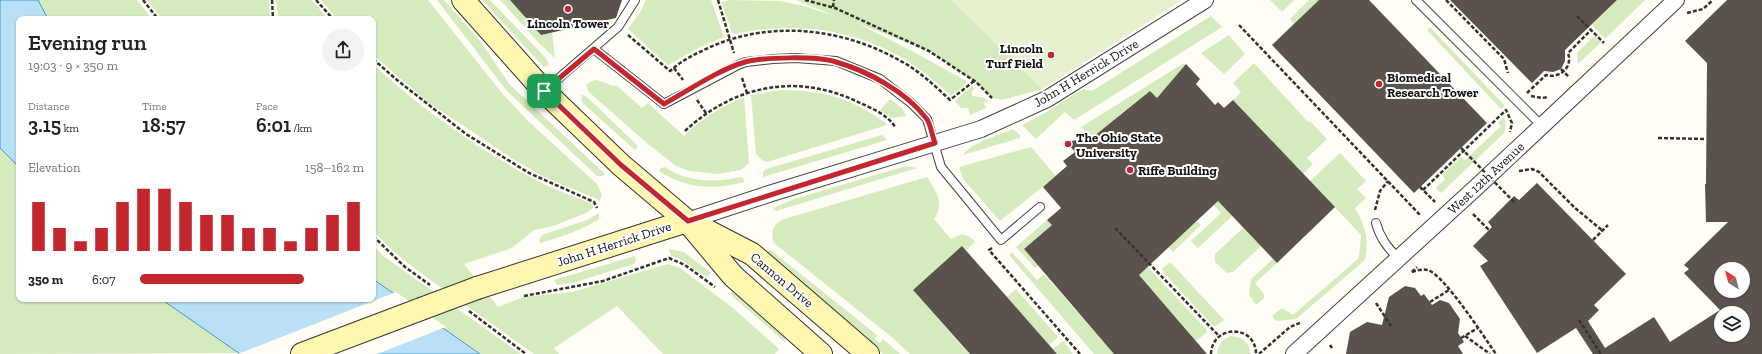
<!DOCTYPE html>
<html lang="en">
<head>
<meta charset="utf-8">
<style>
	:root { --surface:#fff; --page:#f2f2f2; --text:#222; --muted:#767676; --accent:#c4262e }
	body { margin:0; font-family:"Zilla Slab",serif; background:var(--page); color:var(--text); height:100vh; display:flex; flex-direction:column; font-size:15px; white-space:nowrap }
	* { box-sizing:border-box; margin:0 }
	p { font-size:13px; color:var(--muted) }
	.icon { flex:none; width:22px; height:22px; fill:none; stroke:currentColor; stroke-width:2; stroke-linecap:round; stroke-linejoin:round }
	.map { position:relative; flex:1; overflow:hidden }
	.panel { position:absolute; left:16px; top:16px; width:360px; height:286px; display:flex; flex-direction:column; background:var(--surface); border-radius:8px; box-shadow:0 1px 3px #0004 }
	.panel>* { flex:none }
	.needle { width:26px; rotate:324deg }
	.tools { position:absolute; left:1714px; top:262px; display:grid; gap:8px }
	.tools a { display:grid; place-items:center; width:36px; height:36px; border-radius:50%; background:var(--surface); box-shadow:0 1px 3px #0004; font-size:20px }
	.pin { position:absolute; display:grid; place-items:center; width:34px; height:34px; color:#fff; margin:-17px; border-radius:8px; box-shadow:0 2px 6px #0006 }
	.round { display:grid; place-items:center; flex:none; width:42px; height:42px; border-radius:21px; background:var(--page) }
	.summary { display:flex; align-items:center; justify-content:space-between; height:68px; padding:0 12px }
	h1 { font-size:22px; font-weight:600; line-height:30px }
	.stats { display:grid; grid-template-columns:repeat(3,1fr); gap:6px; height:68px; padding:4px 12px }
	.stats div { display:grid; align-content:center }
	.stats b { font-size:20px; font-weight:600 }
	.stats small { font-size:11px; font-weight:400 }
	.stats p { font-size:11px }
	.chart { height:112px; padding:8px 12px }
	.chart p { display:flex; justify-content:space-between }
	.chart svg { width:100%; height:72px; margin-top:4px; stroke:var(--accent); stroke-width:6 }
	ul { padding:0 12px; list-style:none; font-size:13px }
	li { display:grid; grid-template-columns:64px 48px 1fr; align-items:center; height:30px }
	li i { height:10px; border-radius:5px; background:var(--accent) }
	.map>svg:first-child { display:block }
	.green { fill:#d5ebbd }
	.pitch { fill:#e6f2cf }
	.water { fill:#b9e0f7; stroke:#3f96cf }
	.pier { fill:#fffdf5 }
	.building { fill:#5a524d; fill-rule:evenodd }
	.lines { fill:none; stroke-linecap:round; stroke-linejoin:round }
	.lane-casing { stroke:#444; stroke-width:10 }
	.street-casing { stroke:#444; stroke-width:18 }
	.secondary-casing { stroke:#333; stroke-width:24 }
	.path { stroke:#333; stroke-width:2.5; stroke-dasharray:4 2; stroke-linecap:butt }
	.lane { stroke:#fff; stroke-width:8 }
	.street { stroke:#fff; stroke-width:16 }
	.secondary { stroke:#fff6b0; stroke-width:22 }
	.secondary-bridge-casing { stroke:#333; stroke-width:24; stroke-linecap:butt }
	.path-bridge { stroke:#333; stroke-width:2.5; stroke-dasharray:4 2; stroke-linecap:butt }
	.secondary-bridge { stroke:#fff6b0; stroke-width:22 }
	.route-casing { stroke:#fff; stroke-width:8 }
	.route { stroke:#c4262e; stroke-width:5 }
	.poi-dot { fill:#c4262e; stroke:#fff; stroke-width:1.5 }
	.labels { text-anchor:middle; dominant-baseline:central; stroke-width:4; stroke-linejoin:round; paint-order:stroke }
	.poi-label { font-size:13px; font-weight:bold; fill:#111; stroke:#fff; text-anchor:start }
	.street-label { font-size:13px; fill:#111; stroke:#fff }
</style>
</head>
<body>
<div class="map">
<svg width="1762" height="354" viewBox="0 0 1762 354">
	<rect width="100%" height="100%" fill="#fffdf5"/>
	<g class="green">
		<path d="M 38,0 L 137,0 L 152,19 L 48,19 Z"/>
		<path d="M 147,0 L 269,0 L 270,19 L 162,19 Z"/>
		<path d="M 276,0 L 312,0 L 328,19 L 278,19 Z"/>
		<path d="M 321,0 L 428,0 L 501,92 L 528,121 L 597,184 L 602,195 L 599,202 L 597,199 L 542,176 L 510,157 L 428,102 L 373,55 L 373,19 L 337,19 Z"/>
		<path d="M 437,0 L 444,0 L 481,42 L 509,84 L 605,174 L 602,176 L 597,176 L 506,90 Z"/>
		<path d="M 482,0 L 490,0 L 546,58 L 549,65 L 544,67 L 541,64 Z"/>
		<path d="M 500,0 L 510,0 L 541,35 L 552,32 L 555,58 L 537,41 Z"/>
		<path d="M 646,0 L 711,0 L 724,37 L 698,48 L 668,65 L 628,29 L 641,11 Z"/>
		<path d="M 729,0 L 780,1 L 804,6 L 838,17 L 796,0 L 1182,0 L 1042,89 L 1002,100 L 992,98 L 976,82 L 929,51 L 857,23 L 912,51 L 966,81 L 966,84 L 951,96 C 891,36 816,17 734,34 L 732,32 L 721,2 Z"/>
		<path d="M 1270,0 L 1294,0 L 1282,12 Z"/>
		<path d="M 1309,0 L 1319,0 L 1294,24 L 1290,19 Z"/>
		<path d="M 1617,0 L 1645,0 L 1605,39 L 1592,25 Z"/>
		<path d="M 1211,16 L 1222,27 L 1074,120 L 1065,112 L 1036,139 L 1022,125 L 1045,113 L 1083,89 L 1092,91 Z"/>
		<path d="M 1430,27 L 1505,106 L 1501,109 L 1427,30 Z"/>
		<path d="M 1229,35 L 1245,54 L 1224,74 L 1201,53 Z"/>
		<path d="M 1594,36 L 1601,42 L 1578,64 L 1577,53 Z"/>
		<path d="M 1184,63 L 1186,64 L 1157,98 L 1150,92 L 1093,137 L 1081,127 Z"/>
		<path d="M 1254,63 L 1308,122 L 1310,121 L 1327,139 L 1307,158 L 1313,164 L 1303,174 L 1233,100 L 1241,92 L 1233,83 Z"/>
		<path d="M 373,64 C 421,109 476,148 534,179 C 552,189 573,196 593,204 L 593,208 L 586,213 L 553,226 L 534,230 L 512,248 L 464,264 L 498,307 L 523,297 L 572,292 L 668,264 L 680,268 L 733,308 L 779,349 L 775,354 L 663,354 L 617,306 L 554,348 L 559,354 L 534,354 L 418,271 L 394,252 L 373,231 Z"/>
		<path d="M 597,80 L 614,86 L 616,85 L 642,108 L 648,103 L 684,136 C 702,118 721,107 744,97 L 749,163 L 741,170 L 718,174 L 689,171 L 676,166 L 648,144 L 589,92 L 586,85 L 592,81 Z"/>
		<path d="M 972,86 L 975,88 L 972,91 L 972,96 L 985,98 L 988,102 L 983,102 L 986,108 L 970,115 L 968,108 L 961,108 L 955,101 Z"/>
		<path d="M 782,90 C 827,91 849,98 886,123 L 887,125 L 767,162 L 763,161 L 756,154 L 751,95 Z"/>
		<path d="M 581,94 L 587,97 L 637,145 L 637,148 L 635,150 L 586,106 L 582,102 Z"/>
		<path d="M 890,99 L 902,108 L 906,116 L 891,118 L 880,110 Z"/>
		<path d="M 1504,116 L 1506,125 L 1504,133 L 1441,193 L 1436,188 L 1445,179 L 1442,175 L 1461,157 L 1465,160 L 1501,126 L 1498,123 Z"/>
		<path d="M 1013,129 L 1020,135 L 1020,138 L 963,155 C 970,143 1000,135 1013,129 Z"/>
		<path d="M 882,135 L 887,140 L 763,177 L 763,172 L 766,169 Z"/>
		<path d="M 1031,147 L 1056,176 L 1000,221 L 963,179 L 959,167 Z"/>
		<path d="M 0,148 L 19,167 L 19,299 L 161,299 L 239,353 L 0,354 Z"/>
		<path d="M 1340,153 L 1366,181 L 1357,189 L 1366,198 L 1355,208 C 1366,228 1369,238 1365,260 L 1296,319 L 1276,321 L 1272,316 L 1282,308 L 1293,315 L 1359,258 L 1361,235 L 1310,181 Z"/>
		<path d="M 906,166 L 917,168 L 776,211 L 773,208 L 794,199 Z"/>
		<path d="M 665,167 C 686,182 716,183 740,177 L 743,178 L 744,182 C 715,190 686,189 659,171 L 661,168 Z"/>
		<path d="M 927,177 C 936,191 945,203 934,219 L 951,239 L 962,234 L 970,237 L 975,242 L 966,250 L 962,247 L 913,290 L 969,354 L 910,354 L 894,339 L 774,243 C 770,232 773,224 784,219 Z"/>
		<path d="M 1218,201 L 1232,216 L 1198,248 L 1191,241 L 1221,213 L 1213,204 Z"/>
		<path d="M 599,213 L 599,219 C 580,231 561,237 540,243 L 539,240 L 542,235 L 587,220 Z"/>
		<path d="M 1047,220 L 1052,225 L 1024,249 L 1038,266 L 1035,268 L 1016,247 Z"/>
		<path d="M 1197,221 L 1201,225 L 1173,252 L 1168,247 Z"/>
		<path d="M 1243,228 L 1261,246 L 1233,272 L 1227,273 L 1215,262 L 1215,254 Z"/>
		<path d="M 1113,230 L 1206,329 L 1207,332 L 1196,341 L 1106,237 Z"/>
		<path d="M 373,245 L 382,255 L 521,354 L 480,354 L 373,279 Z"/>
		<path d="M 669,249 L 684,252 L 711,273 L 708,276 C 698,275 686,259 671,256 Z"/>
		<path d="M 768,251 L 772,251 L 877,335 L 875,339 L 880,343 L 883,339 L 900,354 L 883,354 L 764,255 Z"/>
		<path d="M 1012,252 L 1037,280 L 1044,274 L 1114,354 L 1094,354 L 1009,255 Z"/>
		<path d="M 635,256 L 636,261 L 634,264 L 572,283 L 557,285 L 554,280 Z"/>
		<path d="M 1273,259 L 1277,263 L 1255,283 L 1264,294 L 1264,298 L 1257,304 L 1254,303 L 1249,294 L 1251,279 Z"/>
		<path d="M 1169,263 L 1172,264 L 1224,320 L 1216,326 L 1212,325 L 1164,273 L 1162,269 Z"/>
		<path d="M 733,289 L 783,334 L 786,343 L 732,296 L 731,293 Z"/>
		<path d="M 1016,289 L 1058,337 L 1049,345 L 1007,297 Z"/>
		<path d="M 1231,336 C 1242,337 1250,342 1250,354 L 1217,354 C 1218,344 1222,339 1231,336 Z"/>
		<path d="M 1063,341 L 1073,354 L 1057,354 L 1053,349 Z"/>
	</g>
	<path class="pitch" d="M 951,0 L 1182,0 L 1042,89 Z"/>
	<g class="water">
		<path d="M 0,0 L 38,0 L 48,19 L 19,19 L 19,167 L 0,148 Z"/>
		<path d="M 373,279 L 480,354 L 240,354 L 161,299 L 373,299 Z"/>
	</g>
	<path class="pier" d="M 396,292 L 446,327 L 377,354 L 238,354 Z"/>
	<g class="building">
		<path d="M 510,0 L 622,0 L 616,18 L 541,35 Z"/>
		<path d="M 1319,0 L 1369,0 L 1487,123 L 1414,193 L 1272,45 Z"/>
		<path d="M 1450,0 L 1617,0 L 1565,50 L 1565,61 L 1561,69 L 1553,72 L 1544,71 L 1532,83 Z"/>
		<path d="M 1727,0 L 1762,0 L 1762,354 L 1593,354 L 1576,328 L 1537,353 L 1480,266 L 1488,261 L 1473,246 L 1492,227 L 1488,222 L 1514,196 L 1519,200 L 1537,183 L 1626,274 L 1594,305 L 1599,310 L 1588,321 L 1605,348 L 1654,317 L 1670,342 L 1720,310 L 1684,273 L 1689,269 L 1684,265 L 1728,222 L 1706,222 L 1705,184 L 1706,184 L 1707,63 L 1685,41 ZM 1721,269 L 1743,269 L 1743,291 L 1721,291 ZM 1721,313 L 1743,313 L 1743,335 L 1721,335 Z"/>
		<path d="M 1186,64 L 1200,79 L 1196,84 L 1215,105 L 1218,102 L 1224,108 L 1233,100 L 1335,207 L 1277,263 L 1218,201 L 1139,275 L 1207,354 L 1114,354 L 1024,249 L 1052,225 L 1047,220 L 1061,208 L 1043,187 L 1067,166 L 1063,161 L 1075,152 L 1066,142 L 1093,137 L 1150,91 L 1157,98 Z"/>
		<path d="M 962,246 L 1007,297 L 1057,354 L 970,354 L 913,290 Z"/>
		<path d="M 1405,286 L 1415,288 L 1421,296 L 1424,294 L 1432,305 L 1440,300 L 1449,303 L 1460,319 L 1458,333 L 1464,342 L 1458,346 L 1463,354 L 1346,354 L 1350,332 L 1367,322 L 1382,325 L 1389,297 Z"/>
	</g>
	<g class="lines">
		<g class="lane-casing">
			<g id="lane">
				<path d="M 1416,0 L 1542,126"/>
				<path d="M 594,49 L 664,104 L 738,65 L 746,62 L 773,59 L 796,58 L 836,61 L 880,79 L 911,103 L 927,119 L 941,167 L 1001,240 L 1040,207"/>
				<path d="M 544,91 L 618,27 L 635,0"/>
				<path d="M 1376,223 C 1380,238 1387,247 1399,259"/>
			</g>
		</g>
		<g class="street-casing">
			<g id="street">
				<path d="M 687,221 L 772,193 L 981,129 L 1047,99 L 1205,0"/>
				<path d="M 1294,354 L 1482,182 L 1676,0"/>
			</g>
		</g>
		<g class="secondary-casing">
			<g id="secondary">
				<path d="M 463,0 L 544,91 L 621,165 L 687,221 L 733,276 L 821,354"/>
				<path d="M 696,225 L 752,254 L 868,354"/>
				<path d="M 477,288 L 687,221"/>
				<path d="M 302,354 L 421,309"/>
			</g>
		</g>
		<g class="path">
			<path d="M 143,0 L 158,19"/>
			<path d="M 272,0 L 273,19"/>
			<path d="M 316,0 L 333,19"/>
			<path d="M 718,0 L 734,53"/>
			<path d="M 805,0 L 835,8 L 929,51 L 976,82 L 992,98"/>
			<path d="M 1446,0 L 1504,59 L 1508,73"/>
			<path d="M 833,7 L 834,0"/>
			<path d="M 1687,13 L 1703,9 L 1713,0"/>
			<path d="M 1577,16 L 1604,43"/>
			<path d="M 1239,25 L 1421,216"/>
			<path d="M 628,35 L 670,71 C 681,61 693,55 706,49 C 767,20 839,27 897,59 C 917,69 933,84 950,100 L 974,81"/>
			<path d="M 373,59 L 397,80 L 466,134 L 529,173 L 594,202 L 597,208"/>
			<path d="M 674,68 L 683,80"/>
			<path d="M 1561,69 L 1569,77"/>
			<path d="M 742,78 L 747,93"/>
			<path d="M 1527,93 L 1546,75 C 1560,79 1573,67 1568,53 L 1591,30"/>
			<path d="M 1531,96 L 1542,98 L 1548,97"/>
			<path d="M 697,100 L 706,113"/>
			<path d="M 685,131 C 734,85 798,72 860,103 C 872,108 889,116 895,127"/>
			<path d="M 1658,138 L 1706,139"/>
			<path d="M 1519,171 L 1532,169 L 1539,172 L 1575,208 L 1603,231"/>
			<path d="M 1420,187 L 1435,202"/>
			<path d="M 1423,190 L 1506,110 L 1512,123 L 1510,132"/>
			<path d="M 1375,210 L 1380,191 L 1388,181"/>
			<path d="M 1473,214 L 1489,230"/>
			<path d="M 1115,228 L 1219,336"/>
			<path d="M 373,236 L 405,267 L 430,285"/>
			<path d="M 1593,240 L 1608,225"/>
			<path d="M 992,248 L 989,250 L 1080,354"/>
			<path d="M 1412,272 L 1417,267"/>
			<path d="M 1412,272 C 1417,270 1423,269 1428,270 C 1445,276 1484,337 1496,354"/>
			<path d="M 524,296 L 603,281 L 669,258 L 685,265 L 715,287"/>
			<path d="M 1430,302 L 1449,290"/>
			<path d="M 1376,303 L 1391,326"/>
			<path d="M 469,311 L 526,354"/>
			<path d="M 1579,320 L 1601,354"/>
			<path d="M 1465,336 L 1490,354"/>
			<path d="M 1461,338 L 1478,328"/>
			<path d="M 1330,345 L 1332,348"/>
			<path d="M 1211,354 C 1212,324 1256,324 1256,354"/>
			<path d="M 1259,354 L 1290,327 L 1302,322"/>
		</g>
		<use href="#lane" class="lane"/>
		<use href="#street" class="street"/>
		<use href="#secondary" class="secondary"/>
		<g class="secondary-bridge-casing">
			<path id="secondary-bridge" d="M 421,309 L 477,288"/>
		</g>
		<path class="path-bridge" d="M 1461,148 L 1516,204"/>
		<use href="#secondary-bridge" class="secondary-bridge"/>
	</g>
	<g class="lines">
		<g class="route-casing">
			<path id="route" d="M 594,49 L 664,104 C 689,90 718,70 745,62 C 765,57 817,56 836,62 C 868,71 906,92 926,118 C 931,124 932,136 935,143 L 688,221 L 621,165 L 544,91 Z"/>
		</g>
		<use href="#route" class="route"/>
	</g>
	<g class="poi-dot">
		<circle cx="568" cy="9" r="4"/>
		<circle cx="1051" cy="55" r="4"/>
		<circle cx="1379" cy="84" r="4"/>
		<circle cx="1068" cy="144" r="4"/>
		<circle cx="1130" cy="170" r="4"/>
	</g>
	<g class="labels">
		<g class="poi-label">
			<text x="568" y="23" text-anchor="middle">Lincoln Tower</text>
			<text x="1043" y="48" text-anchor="end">Lincoln<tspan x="1043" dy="15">Turf Field</tspan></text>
			<text x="1387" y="77">Biomedical<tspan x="1387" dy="15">Research Tower</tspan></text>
			<text x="1076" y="137">The Ohio State<tspan x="1076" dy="15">University</tspan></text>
			<text x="1138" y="170">Riffe Building</text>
		</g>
		<g class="street-label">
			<text transform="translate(1086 73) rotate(-31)">John H Herrick Drive</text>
			<text transform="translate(1486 178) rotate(-43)">West 12th Avenue</text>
			<text transform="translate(614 244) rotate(-18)">John H Herrick Drive</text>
			<text transform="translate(782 280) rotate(40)">Cannon Drive</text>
		</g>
	</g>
</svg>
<div class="tools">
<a><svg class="needle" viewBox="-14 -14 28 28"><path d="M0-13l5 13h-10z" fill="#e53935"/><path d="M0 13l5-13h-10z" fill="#767676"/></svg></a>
<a><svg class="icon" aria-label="layers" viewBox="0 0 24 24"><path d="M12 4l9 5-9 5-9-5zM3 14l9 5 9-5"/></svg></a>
</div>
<div class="pin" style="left:544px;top:91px;background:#1e9e55"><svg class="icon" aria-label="arrive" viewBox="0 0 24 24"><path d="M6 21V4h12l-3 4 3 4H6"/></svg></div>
<section class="panel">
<div class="summary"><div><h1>Evening run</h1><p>19:03 · 9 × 350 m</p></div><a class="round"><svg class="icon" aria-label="share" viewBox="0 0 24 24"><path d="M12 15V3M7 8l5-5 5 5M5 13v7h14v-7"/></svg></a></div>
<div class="stats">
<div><p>Distance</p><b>3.15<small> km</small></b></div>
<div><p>Time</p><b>18:57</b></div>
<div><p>Pace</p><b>6:01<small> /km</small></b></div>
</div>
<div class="chart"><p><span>Elevation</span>158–162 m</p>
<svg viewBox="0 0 160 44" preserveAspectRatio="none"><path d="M5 44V14M15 44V30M25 44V38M35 44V30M45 44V14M55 44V6M65 44V6M75 44V14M85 44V22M95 44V22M105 44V30M115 44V30M125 44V38M135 44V30M145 44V22M155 44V14"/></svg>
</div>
<ul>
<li><b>350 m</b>6:07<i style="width:73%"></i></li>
</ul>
</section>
</div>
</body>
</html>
